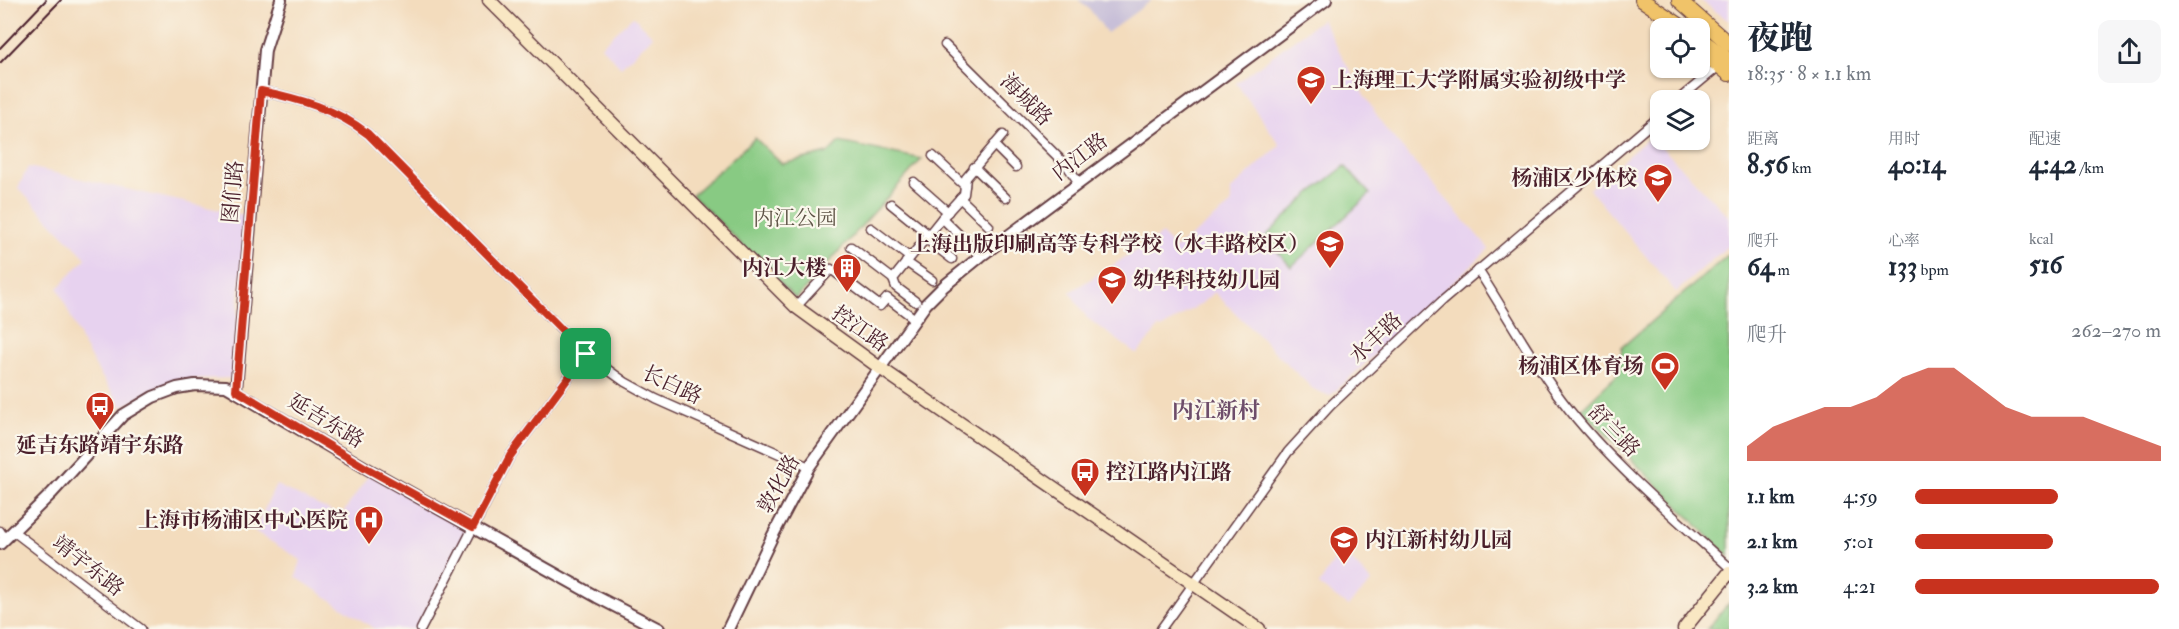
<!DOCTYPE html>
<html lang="zh">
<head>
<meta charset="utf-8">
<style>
	:root { --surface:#fff; --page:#f6f6f7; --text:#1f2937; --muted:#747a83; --accent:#c8321e }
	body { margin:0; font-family:"IM FELL Double Pica","Noto Serif SC",serif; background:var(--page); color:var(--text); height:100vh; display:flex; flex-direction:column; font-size:22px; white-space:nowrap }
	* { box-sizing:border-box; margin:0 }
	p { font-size:20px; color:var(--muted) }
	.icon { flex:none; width:33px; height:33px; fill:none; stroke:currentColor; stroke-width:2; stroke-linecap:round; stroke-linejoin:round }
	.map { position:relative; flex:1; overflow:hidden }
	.drawer { display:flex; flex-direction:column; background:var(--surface); width:450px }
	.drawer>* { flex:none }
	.controls { position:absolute; left:1650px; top:18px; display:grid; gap:12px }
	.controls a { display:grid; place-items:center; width:60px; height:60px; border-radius:12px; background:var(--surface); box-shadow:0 2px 4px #0004; font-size:30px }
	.pin { position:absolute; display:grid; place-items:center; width:51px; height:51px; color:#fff; margin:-26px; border-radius:12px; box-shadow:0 3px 9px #0006 }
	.round { display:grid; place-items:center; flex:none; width:63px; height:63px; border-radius:12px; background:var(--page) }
	.overview { display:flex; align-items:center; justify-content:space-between; height:102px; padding:0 18px }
	h1 { font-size:33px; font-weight:800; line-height:45px }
	.stats { display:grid; grid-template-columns:repeat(3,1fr); gap:9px; height:102px; padding:6px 18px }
	.stats div { display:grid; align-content:center }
	.stats b { font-size:26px; font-weight:800 }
	.stats small { font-size:16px; font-weight:400 }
	.stats p { font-size:16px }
	.chart { height:168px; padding:12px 18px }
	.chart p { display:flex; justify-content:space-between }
	.chart svg { width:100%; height:108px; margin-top:6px; fill:var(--accent); opacity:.7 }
	ul { padding:0 18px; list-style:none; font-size:20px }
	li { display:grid; grid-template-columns:96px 72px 1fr; align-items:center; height:45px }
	li i { height:15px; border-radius:8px; background:var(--accent) }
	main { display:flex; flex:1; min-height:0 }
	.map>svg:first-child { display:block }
	.built { fill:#e7d2ef }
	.industrial { fill:#c8bfd8 }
	.green { fill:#88ca83; stroke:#697457; stroke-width:1.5 }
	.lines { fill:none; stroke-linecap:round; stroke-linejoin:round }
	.minor-casing { stroke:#633b41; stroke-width:11 }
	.tertiary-casing { stroke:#633b41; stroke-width:14 }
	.secondary-casing { stroke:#633b41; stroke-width:15 }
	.primary-casing { stroke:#633b41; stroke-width:16 }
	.minor { stroke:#fff; stroke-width:8 }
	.tertiary { stroke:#fff; stroke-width:10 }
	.secondary { stroke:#f9e7c3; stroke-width:12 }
	.primary { stroke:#f0c369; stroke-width:14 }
	.rail { stroke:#4a1f2b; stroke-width:2 }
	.route-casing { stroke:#fff; stroke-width:12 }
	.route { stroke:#c8321e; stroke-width:8 }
	.labels { text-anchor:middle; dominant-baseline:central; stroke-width:4.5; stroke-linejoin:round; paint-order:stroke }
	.poi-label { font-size:21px; font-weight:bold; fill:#4a1f2b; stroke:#fbf7ec; text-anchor:end }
	.street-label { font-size:21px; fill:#4a1f2b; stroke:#fbf7ec }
	.park-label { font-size:21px; fill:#5d5245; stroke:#fbf7ec }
	.neighbourhood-label { font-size:22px; font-weight:bold; fill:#6e4d6a; stroke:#fbf7ec }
</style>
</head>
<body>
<main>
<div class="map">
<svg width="1729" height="629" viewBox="0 0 1729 629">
	<rect width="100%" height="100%" fill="#fbf7ec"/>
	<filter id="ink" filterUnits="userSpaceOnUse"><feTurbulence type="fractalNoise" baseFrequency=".0167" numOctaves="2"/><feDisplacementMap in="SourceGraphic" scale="12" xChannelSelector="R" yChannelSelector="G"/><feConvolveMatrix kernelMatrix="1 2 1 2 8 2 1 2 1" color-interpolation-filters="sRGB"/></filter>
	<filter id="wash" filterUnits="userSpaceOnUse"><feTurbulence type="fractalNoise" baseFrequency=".008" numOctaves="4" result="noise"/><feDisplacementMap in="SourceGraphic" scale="24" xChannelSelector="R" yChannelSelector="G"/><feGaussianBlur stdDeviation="1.35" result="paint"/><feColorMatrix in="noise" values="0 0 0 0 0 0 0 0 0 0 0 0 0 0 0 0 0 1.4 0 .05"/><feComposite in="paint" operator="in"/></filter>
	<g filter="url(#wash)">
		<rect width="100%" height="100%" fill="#f3dcbd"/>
		<g class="built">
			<path d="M 1700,0 L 1729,0 L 1729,21 Z"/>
			<path d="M 633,16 L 653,36 L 621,67 L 601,46 Z"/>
			<path d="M 1322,19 L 1356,82 L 1385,128 L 1489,249 L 1330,396 L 1313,389 L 1214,292 L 1202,303 L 1161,329 L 1159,327 L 1137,354 L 1087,318 L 1070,292 L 1162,234 L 1175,249 L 1231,205 L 1231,190 L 1280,145 L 1236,83 Z"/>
			<path d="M 1651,136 L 1729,217 L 1729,245 L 1676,292 L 1589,189 Z"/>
			<path d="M 28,167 L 246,216 L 232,378 L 194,379 L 158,388 L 122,407 L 98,371 L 82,342 L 58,288 L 86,258 L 18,188 Z"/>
			<path d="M 370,473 L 468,529 L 416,629 L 375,629 L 296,577 L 301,560 L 254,531 L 276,485 L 341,516 Z"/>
			<path d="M 1341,549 L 1372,582 L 1348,606 L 1319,585 Z"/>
		</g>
		<path class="industrial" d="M 1078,0 L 1152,0 L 1107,33 L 1088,7 Z"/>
		<g class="green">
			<path d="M 755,138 L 782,164 L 828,153 L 839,142 L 922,159 L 796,299 L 692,195 Z"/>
			<path d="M 1345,166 L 1370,194 L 1291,267 L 1265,237 L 1308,195 Z"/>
			<path d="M 1729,254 L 1729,557 L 1581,409 L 1619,373 L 1622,347 Z"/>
			<path d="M 1729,603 L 1729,629 L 1707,629 Z"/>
		</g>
	</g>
	<g filter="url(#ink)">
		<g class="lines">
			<g class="minor-casing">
				<g id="minor">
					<path d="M 945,45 L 1068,167 L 1079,183"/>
					<path d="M 261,91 C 300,99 336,109 368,134 L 586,354 L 625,382 L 656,399 L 809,467"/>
					<path d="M 1678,100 L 1719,66"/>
					<path d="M 994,145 L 1016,167"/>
					<path d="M 933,156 L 965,186"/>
					<path d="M 974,167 L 1006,198"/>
					<path d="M 914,182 L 948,212"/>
					<path d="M 960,198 L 989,226"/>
					<path d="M 891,204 L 928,234"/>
					<path d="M 942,218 L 964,194 L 966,178 L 1003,135"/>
					<path d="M 871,228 L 909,257"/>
					<path d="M 925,238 L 952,259"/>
					<path d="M 851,247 L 893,279"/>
					<path d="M 906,262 L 932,280"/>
					<path d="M 1478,270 C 1504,310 1527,352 1555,391 C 1601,455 1670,513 1729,567"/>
					<path d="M 916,302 L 896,287 L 893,279 L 942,218 L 981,256"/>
					<path d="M 796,307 L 831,269 L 880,306 L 887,298 L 915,319"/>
					<path d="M 0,531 L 5,539"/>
					<path d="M 13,531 L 141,629"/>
					<path d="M 421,629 L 510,456 L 586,354"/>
					<path d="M 1161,629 L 1288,452 L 1330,406 L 1441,302 L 1660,116"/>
				</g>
			</g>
			<g class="tertiary-casing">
				<g id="tertiary">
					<path d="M 236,390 L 265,50 L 281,0"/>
					<path d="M 0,544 L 52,493 L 123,415 L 153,397 L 177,388 L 195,385 L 226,386 L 366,468 L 597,597 L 659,629"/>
					<path d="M 728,629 L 773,535 L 809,467 L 926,304 L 944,286 L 981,256 L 1326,0"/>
				</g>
			</g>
			<g class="secondary-casing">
				<g id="secondary">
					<path d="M 489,0 L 796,307 L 880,368 L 1259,629"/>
					<path d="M 1684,629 L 1729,573"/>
				</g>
			</g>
			<g class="primary-casing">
				<g id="primary">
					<path d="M 1642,0 L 1684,28"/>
					<path d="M 1679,0 L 1729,44"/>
					<path d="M 1700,39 L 1729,60"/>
					<path d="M 1700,50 L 1729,74"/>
				</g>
			</g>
			<use href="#minor" class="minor"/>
			<use href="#tertiary" class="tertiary"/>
			<use href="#secondary" class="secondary"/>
			<use href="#primary" class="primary"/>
			<g class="rail">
				<path d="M 0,48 L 46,0"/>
				<path d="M 0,63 L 61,0"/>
			</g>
		</g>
	</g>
	<g class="lines" filter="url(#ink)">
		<g class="route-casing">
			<path id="route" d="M 261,91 C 300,99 336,109 368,134 L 586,354 L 510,456 L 473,527 L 366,468 L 236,390 Z"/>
		</g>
		<use href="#route" class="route"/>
	</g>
	<defs>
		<g id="school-pin" transform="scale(1.5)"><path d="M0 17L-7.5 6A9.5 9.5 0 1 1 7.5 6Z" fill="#c8321e" stroke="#fbf7ec"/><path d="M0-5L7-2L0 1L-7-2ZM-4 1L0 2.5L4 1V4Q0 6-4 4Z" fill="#fff"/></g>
		<g id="university-pin" transform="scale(1.5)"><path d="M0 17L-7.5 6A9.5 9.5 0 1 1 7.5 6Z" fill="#c8321e" stroke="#fbf7ec"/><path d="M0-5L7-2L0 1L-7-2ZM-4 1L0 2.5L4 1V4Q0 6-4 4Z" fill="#fff"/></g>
		<g id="building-pin" transform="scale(1.5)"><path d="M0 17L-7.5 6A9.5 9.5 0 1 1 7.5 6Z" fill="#c8321e" stroke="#fbf7ec"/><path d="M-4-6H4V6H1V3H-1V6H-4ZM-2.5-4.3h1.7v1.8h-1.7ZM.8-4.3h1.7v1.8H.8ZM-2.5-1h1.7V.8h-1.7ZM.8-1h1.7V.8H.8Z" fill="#fff"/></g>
		<g id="stadium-pin" transform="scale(1.5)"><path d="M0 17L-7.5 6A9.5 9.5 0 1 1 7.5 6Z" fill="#c8321e" stroke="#fbf7ec"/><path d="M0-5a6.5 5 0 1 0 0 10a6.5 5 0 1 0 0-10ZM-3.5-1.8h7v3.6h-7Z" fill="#fff"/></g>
		<g id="bus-pin" transform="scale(1.5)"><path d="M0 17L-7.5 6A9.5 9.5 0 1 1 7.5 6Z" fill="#c8321e" stroke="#fbf7ec"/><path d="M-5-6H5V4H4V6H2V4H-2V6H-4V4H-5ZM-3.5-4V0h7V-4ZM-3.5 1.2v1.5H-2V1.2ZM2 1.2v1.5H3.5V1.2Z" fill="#fff"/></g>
		<g id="hospital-pin" transform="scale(1.5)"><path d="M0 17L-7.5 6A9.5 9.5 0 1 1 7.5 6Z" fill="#c8321e" stroke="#fbf7ec"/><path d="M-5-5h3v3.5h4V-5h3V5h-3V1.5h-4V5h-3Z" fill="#fff"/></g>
	</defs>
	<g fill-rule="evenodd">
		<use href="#school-pin" x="1311" y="80"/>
		<use href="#school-pin" x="1658" y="178"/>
		<use href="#university-pin" x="1330" y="244"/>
		<use href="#building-pin" x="847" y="268"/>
		<use href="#school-pin" x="1112" y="280"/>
		<use href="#stadium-pin" x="1665" y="366"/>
		<use href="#bus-pin" x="100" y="406"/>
		<use href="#bus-pin" x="1085" y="472"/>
		<use href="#hospital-pin" x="369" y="520"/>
		<use href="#school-pin" x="1344" y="540"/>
	</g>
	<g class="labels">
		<g class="poi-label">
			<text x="1332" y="80" text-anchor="start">上海理工大学附属实验初级中学</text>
			<text x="1637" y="178">杨浦区少体校</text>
			<text x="1309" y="244">上海出版印刷高等专科学校（水丰路校区）</text>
			<text x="826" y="268">内江大楼</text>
			<text x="1133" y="280" text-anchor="start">幼华科技幼儿园</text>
			<text x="1644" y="366">杨浦区体育场</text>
			<text x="100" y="445" text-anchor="middle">延吉东路靖宇东路</text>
			<text x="1106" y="472" text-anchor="start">控江路内江路</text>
			<text x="348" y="520">上海市杨浦区中心医院</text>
			<text x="1365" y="540" text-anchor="start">内江新村幼儿园</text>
		</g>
		<g class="street-label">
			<text transform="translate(1026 100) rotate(45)">海城路</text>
			<text transform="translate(1080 157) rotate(-37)">内江路</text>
			<text transform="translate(233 192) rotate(-85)">图们路</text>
			<text transform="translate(860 329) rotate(35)">控江路</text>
			<text transform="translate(1376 338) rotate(-43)">水丰路</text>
			<text transform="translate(672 385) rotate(25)">长白路</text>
			<text transform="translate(326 421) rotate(31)">延吉东路</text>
			<text transform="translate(1614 431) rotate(46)">舒兰路</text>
			<text transform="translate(779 484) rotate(-61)">敦化路</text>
			<text transform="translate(88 566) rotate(38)">靖宇东路</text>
		</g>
		<g class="park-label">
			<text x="795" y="218">内江公园</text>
		</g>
		<g class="neighbourhood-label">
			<text x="1216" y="411">内江新村</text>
		</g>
	</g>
</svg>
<div class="controls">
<a><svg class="icon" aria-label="locate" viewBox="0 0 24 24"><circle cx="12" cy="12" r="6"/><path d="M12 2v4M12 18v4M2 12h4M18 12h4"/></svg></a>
<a><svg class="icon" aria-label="layers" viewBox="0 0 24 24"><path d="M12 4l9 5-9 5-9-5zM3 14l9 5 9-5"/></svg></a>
</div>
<div class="pin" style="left:586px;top:354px;background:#1e9e55"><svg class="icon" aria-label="arrive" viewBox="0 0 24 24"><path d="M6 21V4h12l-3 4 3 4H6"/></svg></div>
</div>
<section class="drawer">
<div class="overview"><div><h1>夜跑</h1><p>18:35 · 8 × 1.1 km</p></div><a class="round"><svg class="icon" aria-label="share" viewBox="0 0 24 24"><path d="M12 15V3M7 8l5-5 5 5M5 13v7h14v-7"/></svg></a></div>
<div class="stats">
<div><p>距离</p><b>8.56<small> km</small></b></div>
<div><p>用时</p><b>40:14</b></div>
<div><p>配速</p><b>4:42<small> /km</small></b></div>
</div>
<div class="stats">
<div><p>爬升</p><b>64<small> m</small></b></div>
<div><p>心率</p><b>133<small> bpm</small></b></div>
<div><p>kcal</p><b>516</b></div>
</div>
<div class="chart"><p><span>爬升</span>262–270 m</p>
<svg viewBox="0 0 160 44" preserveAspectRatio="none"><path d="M0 44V38L10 30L20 26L30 22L40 22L50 18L60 10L70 6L80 6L90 14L100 22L110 26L120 26L130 26L140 30L150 34L160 38V44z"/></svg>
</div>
<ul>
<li><b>1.1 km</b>4:59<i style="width:58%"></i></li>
<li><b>2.1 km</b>5:01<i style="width:56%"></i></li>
<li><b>3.2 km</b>4:21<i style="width:99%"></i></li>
</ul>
</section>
</main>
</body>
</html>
